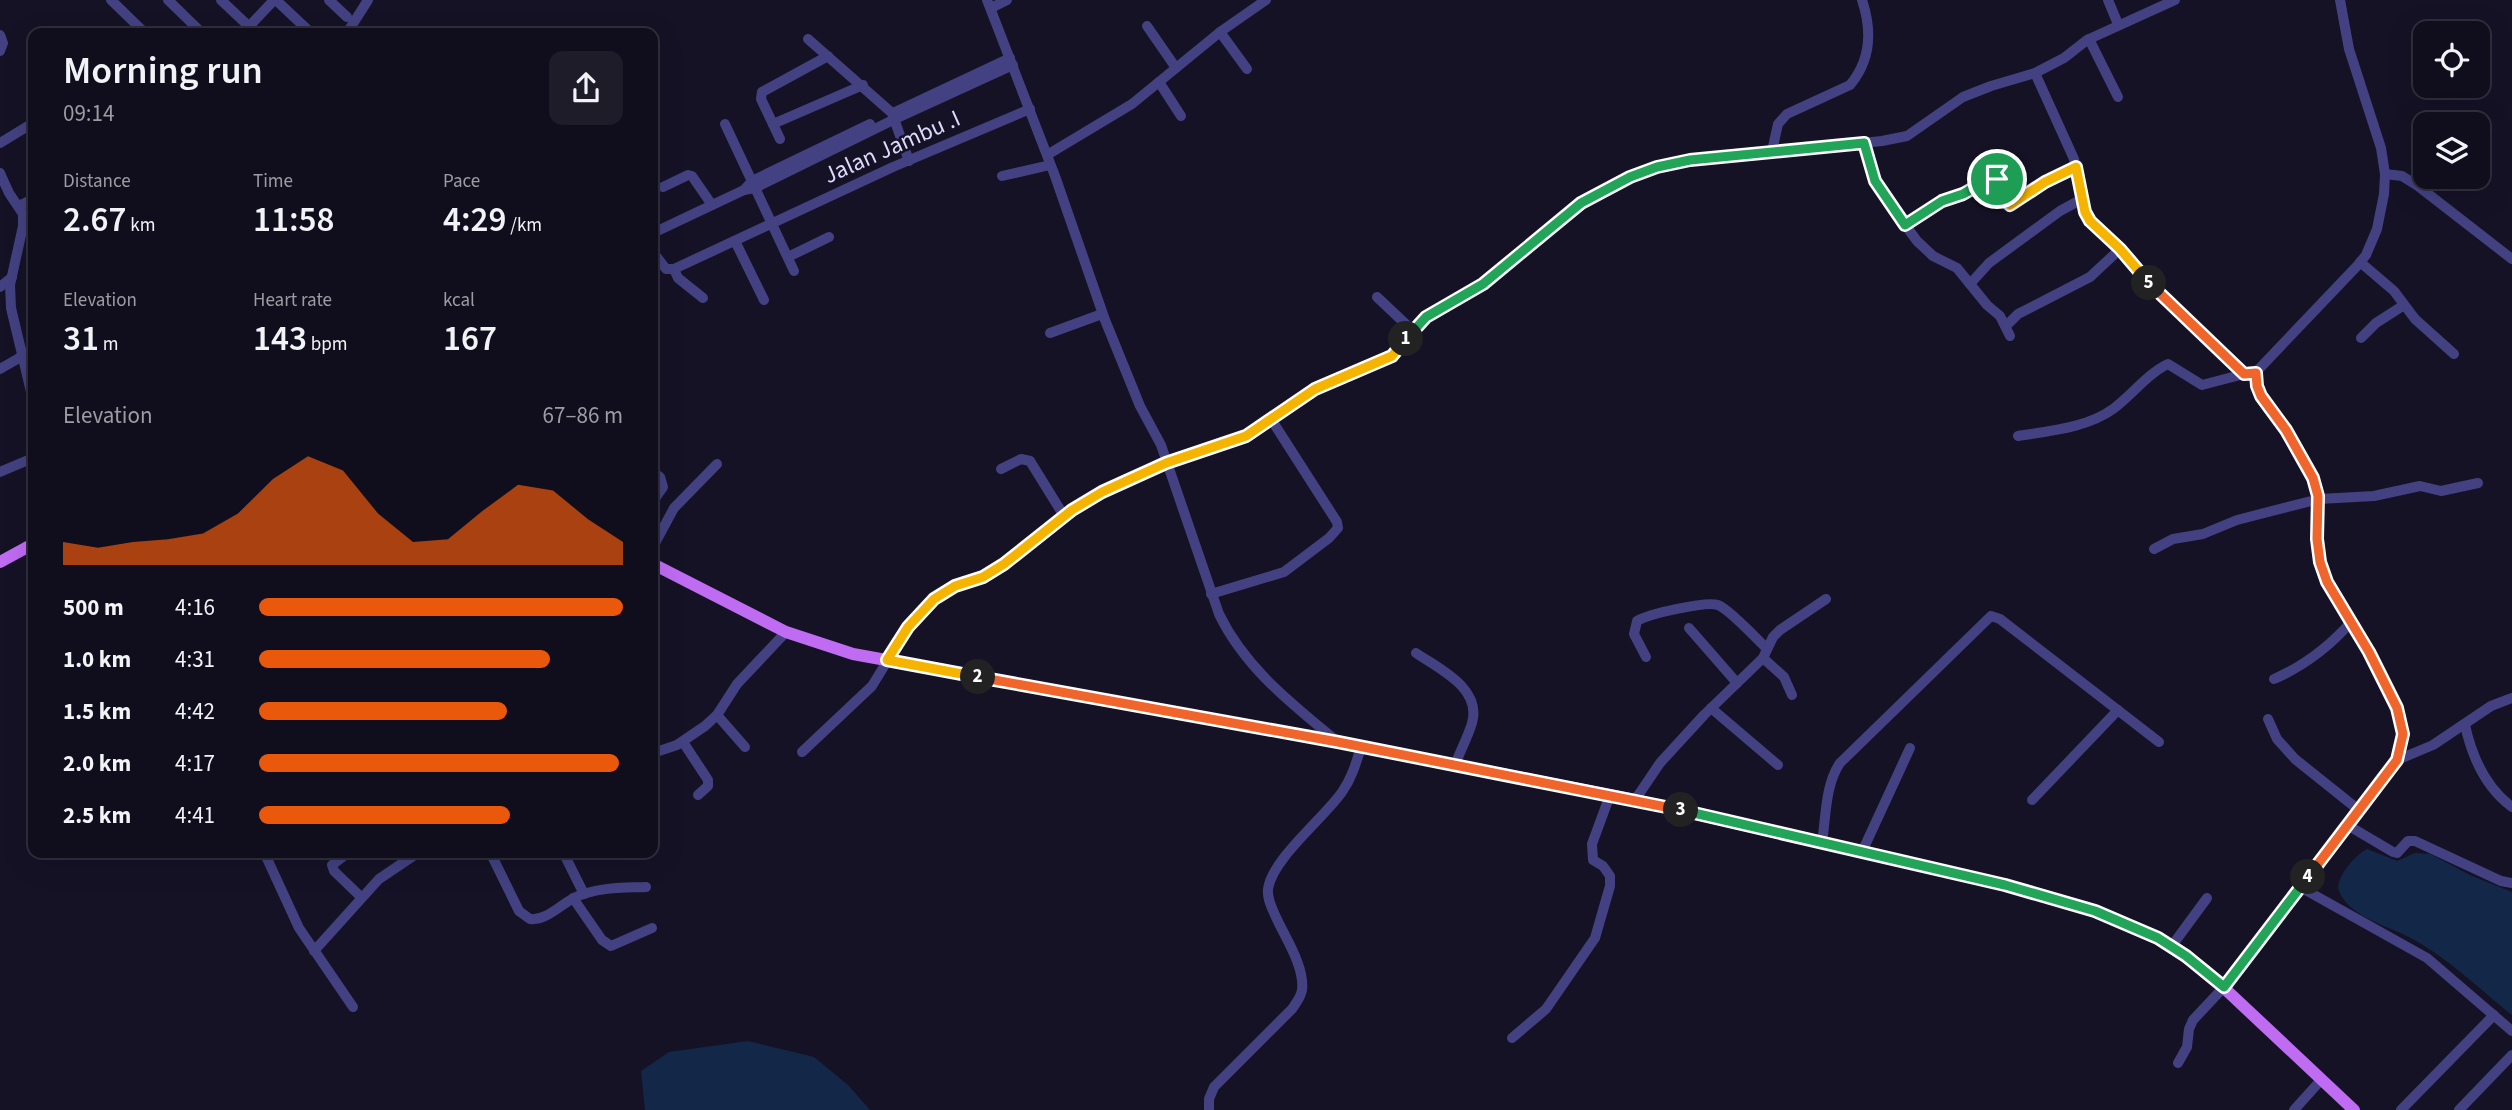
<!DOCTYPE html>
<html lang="en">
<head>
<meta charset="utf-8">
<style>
	:root { --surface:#100e1c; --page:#1e1c29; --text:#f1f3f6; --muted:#9c9ca3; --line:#302e3b; --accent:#ea580c }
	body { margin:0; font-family:"Source Sans 3",sans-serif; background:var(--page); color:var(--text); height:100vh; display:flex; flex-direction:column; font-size:26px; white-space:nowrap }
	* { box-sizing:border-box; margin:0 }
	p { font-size:23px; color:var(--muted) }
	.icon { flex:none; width:38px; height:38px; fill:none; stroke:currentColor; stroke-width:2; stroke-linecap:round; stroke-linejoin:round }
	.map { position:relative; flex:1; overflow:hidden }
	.drawer { position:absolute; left:28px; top:28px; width:630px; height:830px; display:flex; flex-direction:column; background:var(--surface); border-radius:14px; box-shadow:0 7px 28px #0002,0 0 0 2px var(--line) }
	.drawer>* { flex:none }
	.fabs { position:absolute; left:2413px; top:21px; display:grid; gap:14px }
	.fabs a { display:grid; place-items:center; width:77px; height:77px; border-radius:14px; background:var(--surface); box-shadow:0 7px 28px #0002,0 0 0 2px var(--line); font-size:35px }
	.pin { position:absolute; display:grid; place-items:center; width:60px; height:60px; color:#fff; margin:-30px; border:4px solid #fff; border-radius:50%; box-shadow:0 2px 7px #0007 }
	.km { position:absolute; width:35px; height:35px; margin:-18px; border-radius:50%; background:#222; color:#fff; font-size:19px; line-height:35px; text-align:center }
	.round { display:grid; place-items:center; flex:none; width:74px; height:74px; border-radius:14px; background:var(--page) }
	.head { display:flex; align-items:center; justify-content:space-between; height:119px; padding:0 35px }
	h1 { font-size:38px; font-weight:600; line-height:52px }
	.stats { display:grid; grid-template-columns:repeat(3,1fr); gap:10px; height:119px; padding:7px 35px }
	.stats div { display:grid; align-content:center }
	.stats b { font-size:35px; font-weight:600 }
	.stats small { font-size:19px; font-weight:400 }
	.stats p { font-size:19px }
	.chart { height:196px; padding:14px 35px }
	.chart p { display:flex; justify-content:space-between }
	.chart svg { width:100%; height:126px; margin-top:7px; fill:var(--accent); opacity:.7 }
	ul { padding:0 35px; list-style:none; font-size:23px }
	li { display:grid; grid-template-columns:112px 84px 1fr; align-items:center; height:52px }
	li i { height:18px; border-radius:9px; background:var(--accent) }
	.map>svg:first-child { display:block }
	.water { fill:#132849 }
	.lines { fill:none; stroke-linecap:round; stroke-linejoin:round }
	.minor { stroke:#434181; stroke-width:10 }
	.major { stroke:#bf6bf2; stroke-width:12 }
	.split-1-casing { stroke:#fff; stroke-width:14 }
	.split-2-casing { stroke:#fff; stroke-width:14 }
	.split-3-casing { stroke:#fff; stroke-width:14 }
	.split-4-casing { stroke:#fff; stroke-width:14 }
	.split-5-casing { stroke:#fff; stroke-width:14 }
	.split-6-casing { stroke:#fff; stroke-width:14 }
	.split-1 { stroke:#22a559; stroke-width:9 }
	.split-2 { stroke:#f5b400; stroke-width:9 }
	.split-3 { stroke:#f0652b; stroke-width:9 }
	.split-4 { stroke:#22a559; stroke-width:9 }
	.split-5 { stroke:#f0652b; stroke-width:9 }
	.split-6 { stroke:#f5b400; stroke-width:9 }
	.labels { text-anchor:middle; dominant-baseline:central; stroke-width:5; stroke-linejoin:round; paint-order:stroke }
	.street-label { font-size:24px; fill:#dedafc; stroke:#151226 }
</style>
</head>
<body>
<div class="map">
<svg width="2512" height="1110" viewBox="0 0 2512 1110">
	<rect width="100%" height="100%" fill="#151226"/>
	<g class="water">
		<path d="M 2367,849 L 2397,861 L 2415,853 L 2430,854 L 2472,876 L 2512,892 L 2512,1015 C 2477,987 2445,955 2405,935 C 2384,925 2348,915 2339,891 C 2334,879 2356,854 2367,849 Z"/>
		<path d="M 748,1041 L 814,1057 L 848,1085 L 870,1110 L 645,1110 L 641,1071 L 669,1052 Z"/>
	</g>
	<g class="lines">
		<g class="minor">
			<path d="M 111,0 L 145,33"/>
			<path d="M 168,0 L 202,33"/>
			<path d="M 221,0 L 256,33"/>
			<path d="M 276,0 L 311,33"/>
			<path d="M 329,0 L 347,17"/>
			<path d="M 987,0 L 1055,176 L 1105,320 L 1140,406 L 1161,445 L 1219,614 C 1245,668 1292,704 1338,742"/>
			<path d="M 2108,0 L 2118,24"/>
			<path d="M 991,8 L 1007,0"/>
			<path d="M 1147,26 L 1176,68"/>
			<path d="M 1220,32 L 1247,69"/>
			<path d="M 243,33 L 274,0"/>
			<path d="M 347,33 L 368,0"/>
			<path d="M 0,35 L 3,43 L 0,51"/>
			<path d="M 808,39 L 892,113 L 909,161"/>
			<path d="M 2089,39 L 2118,97"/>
			<path d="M 2035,73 L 2074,159 L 2085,212 L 2090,221 L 2120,249 L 2147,281 L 2244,374 L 2256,373"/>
			<path d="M 1159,82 L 1181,116"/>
			<path d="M 893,113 L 1010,58"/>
			<path d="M 725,124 L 794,271"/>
			<path d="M 773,124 L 863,85"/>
			<path d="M 780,139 L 761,99 L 762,92 L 828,56"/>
			<path d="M 0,143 L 33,123"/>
			<path d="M 1864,143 L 1875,181 L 1881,192 L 1917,241 L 1933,256 L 1957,268 L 1987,305 L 2000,316 L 2010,336"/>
			<path d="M 1772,151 L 1778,124 L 1787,114 L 1850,85 C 1871,60 1872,30 1862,0"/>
			<path d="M 1047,155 L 1132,104 L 1220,32 L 1266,0"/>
			<path d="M 0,173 L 9,193 L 23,214 L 23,226 L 10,285 L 11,308 L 33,400"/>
			<path d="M 2385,174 L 2402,176 L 2418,186 L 2512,259"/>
			<path d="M 1002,176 L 1050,165"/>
			<path d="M 663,187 L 688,175 L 692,176 L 712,205"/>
			<path d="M 744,190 L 752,181 L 870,124"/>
			<path d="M 27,202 L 33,211"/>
			<path d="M 18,206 L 33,200"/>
			<path d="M 1905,225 L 1938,203 L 1963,194 L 1991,178 L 1995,177 C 2002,185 2002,198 2010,205 L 2045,182 L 2076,167"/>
			<path d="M 653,233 L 744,190 L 755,188 L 895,119 L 1013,65"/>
			<path d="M 735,241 L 764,300"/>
			<path d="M 653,252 L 666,269 L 674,269 L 893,167 L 1030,109"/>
			<path d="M 788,257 L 829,237"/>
			<path d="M 2360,262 L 2394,291 L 2415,319 L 2454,354"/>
			<path d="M 674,269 L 678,278 L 703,298"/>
			<path d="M 1970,284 L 1989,263 L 2060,211 L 2082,199"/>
			<path d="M 0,287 L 12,277"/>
			<path d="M 1377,297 L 1413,331"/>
			<path d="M 2007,325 L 2018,314 L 2090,277 L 2120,249"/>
			<path d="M 1050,333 L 1102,314"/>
			<path d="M 2361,338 L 2376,323 L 2404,305"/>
			<path d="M 0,369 L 33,350"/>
			<path d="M 2018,436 C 2048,431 2087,428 2113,409 C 2132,395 2147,374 2168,364 L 2202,385 L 2244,374"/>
			<path d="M 1001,469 L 1021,459 L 1030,461 L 1064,516"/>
			<path d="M 0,472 L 33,458"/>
			<path d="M 653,472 L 660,477 L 663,487 L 653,501"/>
			<path d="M 653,547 L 674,508 L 717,464"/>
			<path d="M 2154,549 L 2173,539 L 2203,534 L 2237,520 L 2319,499 L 2374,496 L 2420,486 L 2441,491 L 2478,483"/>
			<path d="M 1211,594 L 1284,572 L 1329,538 L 1338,528 L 1337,522 L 1271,419"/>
			<path d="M 1689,628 L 1737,683"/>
			<path d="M 1416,653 C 1439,669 1482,688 1472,723 C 1468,737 1460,751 1455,765"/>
			<path d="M 1646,657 L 1634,634 L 1637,621 C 1648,614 1706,601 1718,605 C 1729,609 1757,639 1767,649"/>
			<path d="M 1763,658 L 1784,677 L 1792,695"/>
			<path d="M 2274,679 C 2304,666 2330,646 2352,621"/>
			<path d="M 1711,708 L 1778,765"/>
			<path d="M 717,715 L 745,747"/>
			<path d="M 2268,719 L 2277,739 L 2295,759 L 2360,811"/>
			<path d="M 2465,725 C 2472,757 2485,787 2512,807"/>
			<path d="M 683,742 L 708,780 L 708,786 L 698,795"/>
			<path d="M 802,752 L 872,686 L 908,627 L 934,599 L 955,586 L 983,577 L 1004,564 L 1072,510 L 1102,492 L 1166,463 L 1246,436 L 1315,389 L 1392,356 L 1426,317 L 1483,284 L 1581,203 L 1630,177 L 1657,167 L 1690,160 L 1882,141 L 1907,136 L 1963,97 L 1991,86 L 2035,73 L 2064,58 L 2087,40 L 2175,0"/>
			<path d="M 653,753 L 677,745 L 705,726 L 717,715 L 737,684 L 786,632"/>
			<path d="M 2397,760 L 2433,745 L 2491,706 L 2512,698"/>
			<path d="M 1635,800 L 1660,763 L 1704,715 L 1763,658 L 1773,637 L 1780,630 L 1826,599"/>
			<path d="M 2032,800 L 2118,710"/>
			<path d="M 2349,826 L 2393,852 L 2397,853 L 2408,841 L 2415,841 L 2501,881 L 2512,883"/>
			<path d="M 1822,843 C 1826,817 1825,785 1840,763 L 1991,616 L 2000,619 L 2159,742"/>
			<path d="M 264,852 L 299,928 L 353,1007"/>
			<path d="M 349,852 L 332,865 L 334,871 L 361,897"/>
			<path d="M 490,852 L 519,911 L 530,919 C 546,921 560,905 574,898 C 596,887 622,888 646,887"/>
			<path d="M 563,852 L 584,894"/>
			<path d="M 1862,852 L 1910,748"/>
			<path d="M 2300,887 L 2427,958 L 2512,1031"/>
			<path d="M 573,898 L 602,940 L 611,946 L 652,928"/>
			<path d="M 2171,947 L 2207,898"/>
			<path d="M 314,951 L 379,879 L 419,852"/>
			<path d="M 1512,1038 L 1546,1009 L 1595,938 L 1610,886 L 1610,876 L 1603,866 L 1593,860 L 1592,844 L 1610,795"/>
			<path d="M 2178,1063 L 2187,1047 L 2189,1029 L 2193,1020 L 2224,987 L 2365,806 L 2397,760 L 2402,744 L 2403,735 L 2397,708 L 2369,652 L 2327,581 L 2320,562 L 2317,539 L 2318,496 L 2313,478 L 2286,430 L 2261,396 L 2257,386 L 2256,373 L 2258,370 L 2358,265 L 2366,255 L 2377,229 L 2384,194 L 2385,174 L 2381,148 L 2349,49 L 2340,0"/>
			<path d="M 1209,1110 L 1209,1099 L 1214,1087 L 1292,1009 C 1296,1003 1301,997 1302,990 C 1305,966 1284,936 1275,915 C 1271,906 1267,898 1268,889 C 1272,859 1324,818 1342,792 C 1352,778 1356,763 1361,747"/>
			<path d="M 2294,1110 L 2321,1080"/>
			<path d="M 2401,1110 L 2494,1015"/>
			<path d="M 2459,1110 L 2512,1055"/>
		</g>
		<g class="major">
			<path d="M 0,562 L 33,544"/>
			<path d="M 653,564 L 786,632 L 853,654 L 1338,742 L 1635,800 L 2005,885 L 2095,911 L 2158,938 L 2206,971 L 2354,1110"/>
		</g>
	</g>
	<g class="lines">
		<g class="split-1-casing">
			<path id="split-1" d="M 1406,339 L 1426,317 L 1483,284 L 1581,203 L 1630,177 L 1657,167 L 1690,160 L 1864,143 L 1875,181 L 1905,225 L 1942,201 L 1963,194 L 1991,178 L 1994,177 L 1997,179"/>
		</g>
		<g class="split-2-casing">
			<path id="split-2" d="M 978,677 L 887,660 L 908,627 L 934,599 L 955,586 L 983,577 L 1004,564 L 1072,510 L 1102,492 L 1166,463 L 1246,436 L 1315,389 L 1392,356 L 1406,339"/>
		</g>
		<g class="split-3-casing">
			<path id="split-3" d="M 978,677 L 1338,742 L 1681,810"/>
		</g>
		<g class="split-4-casing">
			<path id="split-4" d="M 1681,810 L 2005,885 L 2095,911 L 2158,938 L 2186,956 L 2224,987 L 2308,877"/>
		</g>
		<g class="split-5-casing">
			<path id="split-5" d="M 2149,283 L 2244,374 L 2256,373 L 2257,386 L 2261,396 L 2286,430 L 2313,478 L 2318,496 L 2317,539 L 2320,562 L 2327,582 L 2369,652 L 2397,708 L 2403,734 L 2397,760 L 2308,877"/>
		</g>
		<g class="split-6-casing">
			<path id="split-6" d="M 1997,179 L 2006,201 L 2010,205 L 2045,182 L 2076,167 L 2085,212 L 2090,221 L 2120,249 L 2149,283"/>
		</g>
		<use href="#split-1" class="split-1"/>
		<use href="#split-2" class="split-2"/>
		<use href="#split-3" class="split-3"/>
		<use href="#split-4" class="split-4"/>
		<use href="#split-5" class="split-5"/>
		<use href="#split-6" class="split-6"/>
	</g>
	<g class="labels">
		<g class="street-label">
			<text transform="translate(892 147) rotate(-24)">Jalan Jambu .I</text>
		</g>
	</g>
</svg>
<div class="fabs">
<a><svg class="icon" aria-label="locate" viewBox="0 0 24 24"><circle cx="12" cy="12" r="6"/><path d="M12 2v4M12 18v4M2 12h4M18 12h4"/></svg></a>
<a><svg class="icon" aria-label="layers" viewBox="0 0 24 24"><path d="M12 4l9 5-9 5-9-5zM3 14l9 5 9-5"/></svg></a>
</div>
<div class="pin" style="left:1997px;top:179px;background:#1e9e55"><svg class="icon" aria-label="arrive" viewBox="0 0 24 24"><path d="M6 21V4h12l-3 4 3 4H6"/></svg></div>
<b class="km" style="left:1406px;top:339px">1</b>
<b class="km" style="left:978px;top:677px">2</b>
<b class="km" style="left:1681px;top:810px">3</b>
<b class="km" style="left:2308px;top:877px">4</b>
<b class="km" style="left:2149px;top:283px">5</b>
<section class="drawer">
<div class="head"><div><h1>Morning run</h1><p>09:14</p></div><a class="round"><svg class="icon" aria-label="share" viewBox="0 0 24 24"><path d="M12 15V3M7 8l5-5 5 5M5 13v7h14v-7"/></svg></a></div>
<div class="stats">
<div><p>Distance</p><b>2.67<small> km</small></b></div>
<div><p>Time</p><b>11:58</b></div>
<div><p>Pace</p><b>4:29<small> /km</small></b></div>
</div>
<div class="stats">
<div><p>Elevation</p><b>31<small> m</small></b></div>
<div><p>Heart rate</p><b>143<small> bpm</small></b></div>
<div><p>kcal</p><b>167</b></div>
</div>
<div class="chart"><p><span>Elevation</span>67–86 m</p>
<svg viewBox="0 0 160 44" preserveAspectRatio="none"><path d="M0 44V36L10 38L20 36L30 35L40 33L50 26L60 14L70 6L80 11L90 26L100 36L110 35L120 25L130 16L140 18L150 28L160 36V44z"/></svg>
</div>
<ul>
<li><b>500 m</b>4:16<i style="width:100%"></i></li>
<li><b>1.0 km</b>4:31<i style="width:80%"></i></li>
<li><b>1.5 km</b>4:42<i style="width:68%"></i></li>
<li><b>2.0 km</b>4:17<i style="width:99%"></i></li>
<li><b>2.5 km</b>4:41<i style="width:69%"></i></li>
</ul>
</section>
</div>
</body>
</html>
